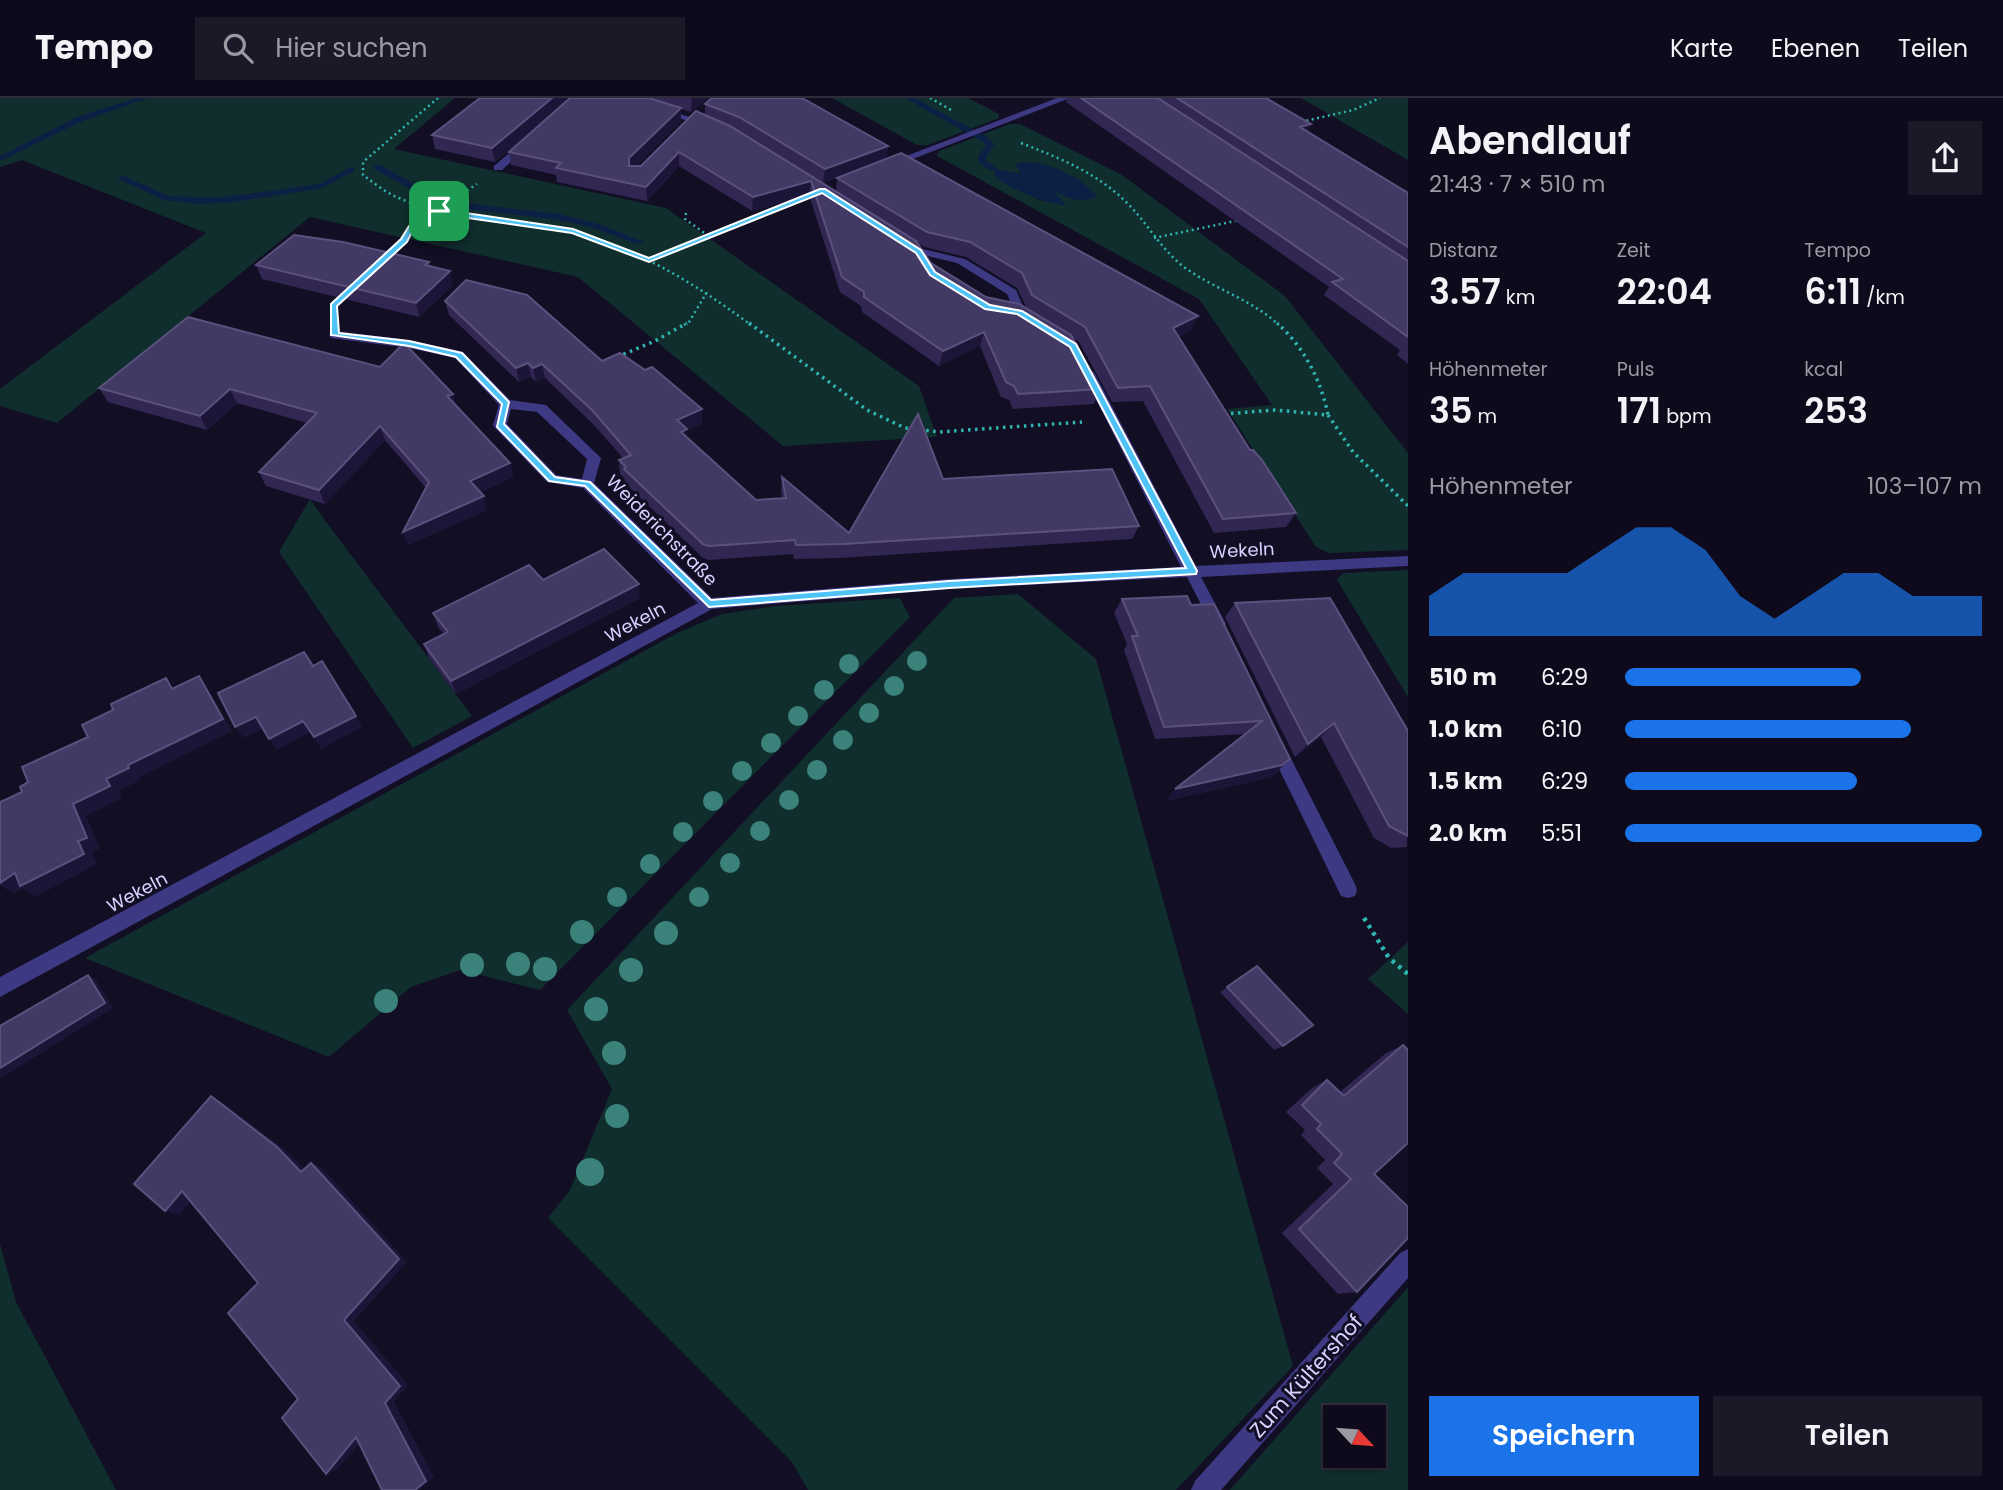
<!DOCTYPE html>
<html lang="de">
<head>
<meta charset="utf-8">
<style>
	:root { --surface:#0e0a1b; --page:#1c1828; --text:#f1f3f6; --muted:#9b9aa3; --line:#2e2b3a; --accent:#1a73e8 }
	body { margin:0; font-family:Poppins,sans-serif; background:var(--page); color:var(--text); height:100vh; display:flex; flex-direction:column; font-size:26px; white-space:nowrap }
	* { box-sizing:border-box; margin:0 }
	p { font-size:23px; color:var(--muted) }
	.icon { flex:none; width:38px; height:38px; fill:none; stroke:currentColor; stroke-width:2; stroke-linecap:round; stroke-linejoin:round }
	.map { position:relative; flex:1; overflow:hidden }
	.details { display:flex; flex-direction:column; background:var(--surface); width:595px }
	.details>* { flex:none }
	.needle { width:46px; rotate:116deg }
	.controls { position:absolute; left:1323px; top:1307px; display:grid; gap:14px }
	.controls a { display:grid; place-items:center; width:63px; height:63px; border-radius:0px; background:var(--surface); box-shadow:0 4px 10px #0003,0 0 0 2px var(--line); font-size:35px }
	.pin { position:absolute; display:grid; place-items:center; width:60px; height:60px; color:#fff; margin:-30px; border-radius:14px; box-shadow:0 4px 10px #0006 }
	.round { display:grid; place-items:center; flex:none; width:74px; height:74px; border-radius:0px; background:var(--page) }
	.overview { display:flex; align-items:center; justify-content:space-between; height:119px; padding:0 21px }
	h1 { font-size:38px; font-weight:600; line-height:52px }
	.metrics { display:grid; grid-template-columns:repeat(3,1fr); gap:10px; height:119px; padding:7px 21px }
	.metrics div { display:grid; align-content:center }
	.metrics b { font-size:35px; font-weight:600 }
	.metrics small { font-size:19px; font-weight:400 }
	.metrics p { font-size:19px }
	.chart { height:196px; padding:14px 21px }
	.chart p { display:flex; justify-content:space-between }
	.chart svg { width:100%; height:126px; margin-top:7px; fill:var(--accent); opacity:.7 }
	.action { display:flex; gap:14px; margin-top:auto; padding:14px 21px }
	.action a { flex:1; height:80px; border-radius:0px; background:var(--accent); color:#fff; font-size:28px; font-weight:600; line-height:80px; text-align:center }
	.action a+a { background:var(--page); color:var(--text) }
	ul { padding:0 21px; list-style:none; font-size:23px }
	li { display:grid; grid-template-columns:112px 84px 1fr; align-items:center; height:52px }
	li i { height:18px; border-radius:9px; background:var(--accent) }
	header { display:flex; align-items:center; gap:42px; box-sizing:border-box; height:98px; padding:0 35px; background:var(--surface); border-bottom:2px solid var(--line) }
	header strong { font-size:33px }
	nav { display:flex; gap:38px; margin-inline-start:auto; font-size:24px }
	.search { width:490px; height:63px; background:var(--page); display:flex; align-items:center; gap:18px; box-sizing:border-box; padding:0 24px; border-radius:0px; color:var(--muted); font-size:26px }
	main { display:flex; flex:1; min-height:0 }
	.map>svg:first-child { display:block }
	.green { fill:#112e2e; fill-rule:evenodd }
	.water { fill:#0c2046 }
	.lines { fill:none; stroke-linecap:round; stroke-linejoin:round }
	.stream { fill:#0c2046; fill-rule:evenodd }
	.path-far2 { stroke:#2fb6b0; stroke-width:2.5; stroke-dasharray:2 3.5; stroke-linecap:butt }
	.path-far1 { stroke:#2fb6b0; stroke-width:3.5; stroke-dasharray:2.5 4.5; stroke-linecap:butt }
	.path { stroke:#2fb6b0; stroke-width:4.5; stroke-dasharray:3.5 5; stroke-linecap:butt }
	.street { fill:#3d3983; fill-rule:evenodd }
	.tree { fill:#3b827a }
	.wall { fill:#312752; fill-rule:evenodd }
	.shaded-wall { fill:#1d1538 }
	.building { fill:#423965; stroke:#5a517d; stroke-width:2 }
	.route { fill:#4fc3f7; stroke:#fff; stroke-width:2; fill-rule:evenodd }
	.labels { text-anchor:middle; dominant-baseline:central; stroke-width:6; stroke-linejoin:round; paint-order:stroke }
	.street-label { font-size:18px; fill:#d7d2ff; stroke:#120e24 }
	.near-street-label { font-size:21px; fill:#d7d2ff; stroke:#120e24 }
</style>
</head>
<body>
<header>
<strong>Tempo</strong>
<div class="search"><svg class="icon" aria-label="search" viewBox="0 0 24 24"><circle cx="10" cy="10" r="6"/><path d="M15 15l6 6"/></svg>Hier suchen</div>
<nav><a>Karte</a><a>Ebenen</a><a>Teilen</a></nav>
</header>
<main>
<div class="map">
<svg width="1408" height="1392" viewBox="0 0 1408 1392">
	<rect width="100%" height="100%" fill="#120e24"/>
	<g class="green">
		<path d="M 0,0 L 455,0 L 394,51 L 666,110 L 919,288 L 937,339 L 783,348 L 578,179 L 310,119 L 57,325 L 0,308 L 0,291 L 206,135 L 22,62 L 0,69 Z"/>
		<path d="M 832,0 L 968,0 L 999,16 L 999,20 L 928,47 L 917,47 Z"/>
		<path d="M 1301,0 L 1408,0 L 1408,62 Z"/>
		<path d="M 1010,26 L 1020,26 L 1122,77 L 1285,198 L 1408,355 L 1408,452 L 1329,455 L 1316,449 L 1227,311 L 1272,307 L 1199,201 L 937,58 L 939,53 ZM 993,71 L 1022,76 L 1065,107 L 1039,102 Z"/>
		<path d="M 310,401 L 324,421 L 472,618 L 413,650 L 279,454 Z"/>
		<path d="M 1408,472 L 1408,599 L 1337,482 L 1343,475 Z"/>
		<path d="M 1018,496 L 1096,561 L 1293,1268 L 1176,1392 L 808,1392 L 792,1364 L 548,1120 L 570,1092 L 612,991 L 567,912 L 954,500 Z"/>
		<path d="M 900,500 L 910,519 L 540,892 L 460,872 L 411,889 L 329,959 L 85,860 L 677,535 L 722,516 L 775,508 Z"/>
		<path d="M 1408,844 L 1408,916 L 1368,881 Z"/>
		<path d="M 0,1146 L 16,1204 L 116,1392 L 0,1392 Z"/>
		<path d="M 1408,1189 L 1408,1392 L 1230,1392 ZM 1335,1320 L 1374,1320 L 1374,1358 L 1335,1358 Z"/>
	</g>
	<path class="water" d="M 1022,64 C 1049,64 1078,77 1097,98 C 1080,107 1070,100 1054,93 L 1066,107 C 1052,108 1008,90 997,80 C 997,80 993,71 992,70 L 1021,76 L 1015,67 Z"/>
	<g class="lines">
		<g class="stream">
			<path d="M 137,0 L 148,0 L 83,23 L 0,63 L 0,58 L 77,19 Z"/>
			<path d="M 905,0 L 914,0 L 989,40 L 994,47 L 986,59 L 987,64 L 995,68 L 995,72 L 989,72 L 979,65 L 978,59 L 986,47 L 983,44 Z"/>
			<path d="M 374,67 L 380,67 L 440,100 L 464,105 L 559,116 L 599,126 L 644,144 L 637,146 L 593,130 L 559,122 L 464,111 L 434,104 L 374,71 Z"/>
			<path d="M 351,69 L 354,69 L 354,73 L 322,90 L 235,104 L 199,106 L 163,102 L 117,80 L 124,78 L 169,98 L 217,100 L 320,86 Z"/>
		</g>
		<g class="path-far2">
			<path d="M 438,0 L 363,64 L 363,77 C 374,85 386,95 399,100 C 453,124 515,120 572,134 C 638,150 697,187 751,227"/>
			<path d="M 930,0 L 953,13"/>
			<path d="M 1301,24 L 1353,12 L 1380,0"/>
			<path d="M 1021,45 C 1062,61 1100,76 1131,109 C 1149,128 1162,152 1184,169 C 1214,191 1251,201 1279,227"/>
			<path d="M 686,115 L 685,121 L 707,137"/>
			<path d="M 1154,140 L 1240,122"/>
			<path d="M 388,158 L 408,138 L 411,129 L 477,86"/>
			<path d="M 650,162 L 814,96"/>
			<path d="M 334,211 L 345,197"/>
			<path d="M 684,227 L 689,224 L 707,194"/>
		</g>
		<g class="path-far1">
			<path d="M 749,225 L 867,312 L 905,330 L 939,334 L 1082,324"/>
			<path d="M 617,259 L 655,243 L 687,225"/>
			<path d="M 1224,316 L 1275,312 L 1328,317 C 1321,282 1304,249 1277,225"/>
			<path d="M 1328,317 L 1353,354 L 1408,408"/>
		</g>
		<path class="path" d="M 1364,820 L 1389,860 L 1408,876"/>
		<g class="street">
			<path d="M 615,0 L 630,0 L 715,27 L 707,29 Z"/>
			<path d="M 1057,0 L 1070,0 L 892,69 L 883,67 Z"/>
			<path d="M 525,42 L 533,44 L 502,72 L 494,72 L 494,68 Z"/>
			<path d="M 901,142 L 909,142 L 923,151 L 965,161 L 1016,192 L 1025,213 L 1036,221 L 1030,225 L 1016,217 L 1007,196 L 957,165 L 915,155 L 901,146 Z"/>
			<path d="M 335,233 L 409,242 L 463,254 L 510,302 L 546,307 L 601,360 L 594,385 L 712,500 L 949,481 L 1181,469 L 1082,274 L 1088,270 L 1094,274 L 1196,468 L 1408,458 L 1408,468 L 1201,479 L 1226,526 L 1218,532 L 1213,530 L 1187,479 L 949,491 L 712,511 L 0,899 L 0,879 L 698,505 L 583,390 L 547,384 L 495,330 L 493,327 L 499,307 L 455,260 L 409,250 L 331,240 L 329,237 ZM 511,311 L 537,314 L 587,361 L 582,381 L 556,377 L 507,326 Z"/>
			<path d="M 1275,639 L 1281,641 L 1355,786 L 1357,792 L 1355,798 L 1348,800 L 1341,798 L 1267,646 L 1269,641 Z"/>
			<path d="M 1408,1151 L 1408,1180 L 1221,1392 L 1191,1392 L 1195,1383 L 1400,1155 Z"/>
		</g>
	</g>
	<g class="tree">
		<circle cx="917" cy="563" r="10"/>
		<circle cx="849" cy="566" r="10"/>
		<circle cx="894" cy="588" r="10"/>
		<circle cx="824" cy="592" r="10"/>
		<circle cx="869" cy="615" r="10"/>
		<circle cx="798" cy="618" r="10"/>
		<circle cx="843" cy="642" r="10"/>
		<circle cx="771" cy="645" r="10"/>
		<circle cx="817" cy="672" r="10"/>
		<circle cx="742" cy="673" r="10"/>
		<circle cx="789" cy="702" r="10"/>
		<circle cx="713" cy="703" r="10"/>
		<circle cx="760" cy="733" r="10"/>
		<circle cx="683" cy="734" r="10"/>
		<circle cx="730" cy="765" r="10"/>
		<circle cx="650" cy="766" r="10"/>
		<circle cx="617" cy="799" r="10"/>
		<circle cx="699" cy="799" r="10"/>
		<circle cx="582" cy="834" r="12"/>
		<circle cx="666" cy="835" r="12"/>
		<circle cx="518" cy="866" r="12"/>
		<circle cx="472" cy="867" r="12"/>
		<circle cx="545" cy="871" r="12"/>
		<circle cx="631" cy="872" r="12"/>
		<circle cx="386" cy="903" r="12"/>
		<circle cx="596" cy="911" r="12"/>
		<circle cx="614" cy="955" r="12"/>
		<circle cx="617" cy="1018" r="12"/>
		<circle cx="590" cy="1074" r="14"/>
	</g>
	<g class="wall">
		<path d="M 480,0 L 569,0 L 495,64 L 435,51 L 432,37 Z"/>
		<path d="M 570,0 L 709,0 L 691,14 L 681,11 L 681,23 L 636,68 L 641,68 L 705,17 L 705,6 L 888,48 L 886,61 L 1191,232 L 1178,239 L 1250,352 L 1296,415 L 1286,429 L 1214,435 L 1143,303 L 1112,304 L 1079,244 L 1072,239 L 1100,291 L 1094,306 L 1013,311 L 1009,302 L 1001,299 L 980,248 L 939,268 L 862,214 L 861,208 L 840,194 L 809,97 L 752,113 L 679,68 L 647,103 L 557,84 L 556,77 L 511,67 L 509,54 ZM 837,80 L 836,93 L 823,85 ZM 917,144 L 924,149 L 966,159 L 1017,190 L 1027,211 L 986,199 L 931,165 Z"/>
		<path d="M 1068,0 L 1266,0 L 1311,26 L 1308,33 L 1408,95 L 1408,266 L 1397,257 L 1400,252 L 1324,197 L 1329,189 L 1066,4 Z"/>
		<path d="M 429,164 L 430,168 L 453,187 L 419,219 L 262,181 L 256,167 Z"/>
		<path d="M 445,203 L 602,263 L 702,326 L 687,332 L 687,339 L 756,402 L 782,400 L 781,393 L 782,379 L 849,435 L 943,381 L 1139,428 L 1132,441 L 840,460 L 794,461 L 793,456 L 709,462 L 703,460 L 625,385 L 625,381 L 620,376 L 619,362 L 623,360 L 594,327 L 545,280 L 536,284 L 531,279 L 519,284 L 449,217 Z"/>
		<path d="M 188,219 L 453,296 L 456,309 L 510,365 L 513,379 L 480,394 L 487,412 L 408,447 L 403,434 L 426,390 L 385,342 L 325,406 L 266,388 L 259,374 L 307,325 L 237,305 L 207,332 L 108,304 L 99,290 Z"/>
		<path d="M 543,482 L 640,500 L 456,596 L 429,560 L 424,546 L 444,536 L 438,529 L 433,515 Z"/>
		<path d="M 1122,501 L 1191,507 L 1290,661 L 1278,673 L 1271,679 L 1166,703 L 1245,636 L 1155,641 L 1124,552 L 1127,546 L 1114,515 Z"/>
		<path d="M 1235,505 L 1408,633 L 1407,749 L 1391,750 L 1374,740 L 1321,639 L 1295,659 L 1225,519 Z"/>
		<path d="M 1257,868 L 1283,948 L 1274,952 L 1220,894 Z"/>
		<path d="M 1403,947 L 1374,1076 L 1357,1194 L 1338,1196 L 1282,1135 L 1333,1086 L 1317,1070 L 1325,1062 L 1301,1037 L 1305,1032 L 1286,1014 L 1312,990 L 1327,982 L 1340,994 L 1386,955 Z"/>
	</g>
	<g class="shaded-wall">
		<path d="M 552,0 L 569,0 L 495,64 L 492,50 Z"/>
		<path d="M 692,0 L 709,0 L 691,14 Z"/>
		<path d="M 681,10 L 681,23 L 630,74 L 629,60 Z"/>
		<path d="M 1311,26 L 1305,38 L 1300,29 Z"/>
		<path d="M 888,48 L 886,62 L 823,85 L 825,71 Z"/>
		<path d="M 679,54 L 679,68 L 647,103 L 646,89 Z"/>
		<path d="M 811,83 L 809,97 L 752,113 L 753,99 Z"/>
		<path d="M 450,173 L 453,187 L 419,219 L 416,205 Z"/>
		<path d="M 1198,218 L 1191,232 L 1166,245 L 1173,230 Z"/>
		<path d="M 984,234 L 980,248 L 939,268 L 943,253 Z"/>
		<path d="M 528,265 L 531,279 L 519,284 L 516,270 Z"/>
		<path d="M 542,266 L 545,280 L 536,284 L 533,270 Z"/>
		<path d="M 230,291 L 237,305 L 207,332 L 200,318 Z"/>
		<path d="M 453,296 L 457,310 L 447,298 Z"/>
		<path d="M 702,311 L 702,326 L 687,332 L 687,345 L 682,348 L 677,322 Z"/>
		<path d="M 380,328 L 385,342 L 325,406 L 319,392 Z"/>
		<path d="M 510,365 L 513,379 L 473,397 L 470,383 Z"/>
		<path d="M 484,398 L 487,412 L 408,447 L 403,434 Z"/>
		<path d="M 639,486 L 640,500 L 456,596 L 451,583 Z"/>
		<path d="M 199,578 L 208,591 L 232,633 L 140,679 L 140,682 L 119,693 L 122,700 L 86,718 L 100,751 L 92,754 L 97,766 L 35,799 L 23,790 L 14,796 L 0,787 L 0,785 L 15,775 L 78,743 L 73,706 L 106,681 Z"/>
		<path d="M 356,618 L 362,629 L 321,651 L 314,639 Z"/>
		<path d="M 256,619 L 264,630 L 244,640 L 235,629 Z"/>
		<path d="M 303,623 L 311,634 L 277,652 L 269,641 Z"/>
		<path d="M 1334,625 L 1321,639 L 1295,659 L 1308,646 Z"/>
		<path d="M 1290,661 L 1271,679 L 1166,703 L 1175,691 Z"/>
		<path d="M 88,877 L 96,882 L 113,910 L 0,981 L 0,970 Z"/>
		<path d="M 211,998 L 223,1005 L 288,1054 L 312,1079 L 301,1074 Z"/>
		<path d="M 311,1065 L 322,1070 L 407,1164 L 354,1223 L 408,1287 L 394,1304 L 434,1379 L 419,1392 L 415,1392 L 385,1305 L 344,1222 Z"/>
		<path d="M 182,1093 L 196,1098 L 179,1117 L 165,1113 Z"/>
		<path d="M 367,1337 L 337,1372 L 326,1376 L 356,1339 Z"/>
	</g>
	<g class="building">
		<path d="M 480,0 L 552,0 L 492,50 L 432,37 Z"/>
		<path d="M 570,0 L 649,0 L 681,10 L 629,60 L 629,68 L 641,68 L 696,13 L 730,28 L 916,143 L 931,165 L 986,199 L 1019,206 L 1071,237 L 1100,291 L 1018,296 L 1014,288 L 1006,284 L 984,234 L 943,253 L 864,199 L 864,194 L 842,179 L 811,83 L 753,99 L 679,54 L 646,89 L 556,70 L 561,65 L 509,54 Z"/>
		<path d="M 712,0 L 802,0 L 888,48 L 825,71 L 739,19 L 705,6 Z"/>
		<path d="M 1081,0 L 1158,0 L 1408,163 L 1408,239 L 1332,184 L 1343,181 Z"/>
		<path d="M 1177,0 L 1266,0 L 1311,26 L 1300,29 L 1408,95 L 1408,149 Z"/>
		<path d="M 901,55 L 1198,218 L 1173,230 L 1250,352 L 1253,352 L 1262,362 L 1296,415 L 1223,421 L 1150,288 L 1118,290 L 1085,229 L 1032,197 L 1022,175 L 970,144 L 927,134 L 837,80 Z"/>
		<path d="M 294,137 L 343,144 L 429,164 L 425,167 L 450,173 L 416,205 L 256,167 Z"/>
		<path d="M 466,182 L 527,197 L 602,263 L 620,255 L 645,272 L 652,269 L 702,311 L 677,322 L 687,331 L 681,334 L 756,402 L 786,400 L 782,379 L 849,435 L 918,316 L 943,381 L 1112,371 L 1139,428 L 843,446 L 796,447 L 795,442 L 709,448 L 703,446 L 624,371 L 626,369 L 619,362 L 631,357 L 592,312 L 542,266 L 533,270 L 528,265 L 516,270 L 445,203 Z"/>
		<path d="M 188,219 L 380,269 L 404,245 L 453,296 L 447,298 L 510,365 L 470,383 L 484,398 L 403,434 L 429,384 L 380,328 L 319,392 L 259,374 L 317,315 L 230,291 L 200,318 L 99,290 Z"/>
		<path d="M 604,451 L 639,486 L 451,583 L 424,546 L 448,534 L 433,515 L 529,467 L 543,482 Z"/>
		<path d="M 1187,498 L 1191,507 L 1214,506 L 1290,661 L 1282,667 L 1175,691 L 1262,623 L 1164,629 L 1132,538 L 1138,538 L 1122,501 Z"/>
		<path d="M 1330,500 L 1408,633 L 1408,738 L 1389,728 L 1334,625 L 1308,646 L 1235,505 Z"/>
		<path d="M 304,554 L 313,568 L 322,563 L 356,618 L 314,639 L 303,623 L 269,641 L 256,619 L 235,629 L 218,595 Z"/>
		<path d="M 199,578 L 223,621 L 128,667 L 129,670 L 106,681 L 110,688 L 73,706 L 87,740 L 78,743 L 84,756 L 20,788 L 15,775 L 0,785 L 0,704 L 22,694 L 20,689 L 28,684 L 22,669 L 88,639 L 82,627 L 113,612 L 111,606 L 166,580 L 172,591 Z"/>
		<path d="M 1257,868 L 1313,927 L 1283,948 L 1227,889 Z"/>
		<path d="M 88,877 L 105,905 L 0,970 L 0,928 Z"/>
		<path d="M 1403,947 L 1408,952 L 1408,1045 L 1374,1076 L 1408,1109 L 1408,1140 L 1357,1194 L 1299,1131 L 1351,1081 L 1334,1065 L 1342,1056 L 1317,1031 L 1321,1026 L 1302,1007 L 1327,982 L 1344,998 Z"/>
		<path d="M 211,998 L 277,1049 L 301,1074 L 311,1065 L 399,1161 L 344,1222 L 400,1288 L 385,1305 L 426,1383 L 415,1392 L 382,1392 L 356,1339 L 326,1376 L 282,1320 L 298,1301 L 228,1215 L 258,1185 L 182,1093 L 165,1113 L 134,1086 Z"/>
	</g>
	<path class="route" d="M 820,91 L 825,91 L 921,152 L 935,174 L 990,207 L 1022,213 L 1076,246 L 1197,473 L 1196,476 L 949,490 L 709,509 L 585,388 L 549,383 L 497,329 L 502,306 L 456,259 L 409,248 L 331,237 L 331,206 L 401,141 L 409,128 L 439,111 L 573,131 L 649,160 ZM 822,95 L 916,155 L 930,177 L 985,211 L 1017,216 L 1070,249 L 1186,470 L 949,483 L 711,502 L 590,384 L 555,379 L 504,326 L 509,304 L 462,255 L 409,243 L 339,235 L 337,208 L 407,144 L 414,130 L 440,116 L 572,135 L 649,164 Z"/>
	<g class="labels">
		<g class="street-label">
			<text transform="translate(662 432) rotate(45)">Weiderichstraße</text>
			<text transform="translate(1242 452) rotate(-3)">Wekeln</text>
			<text transform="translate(635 524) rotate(-28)">Wekeln</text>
			<text transform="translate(137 794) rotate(-28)">Wekeln</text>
		</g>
		<g class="near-street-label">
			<text transform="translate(1306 1278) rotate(-48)">Zum Kültershof</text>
		</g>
	</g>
</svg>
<div class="controls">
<a><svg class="needle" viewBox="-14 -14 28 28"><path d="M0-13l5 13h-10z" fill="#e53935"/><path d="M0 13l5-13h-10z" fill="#9b9aa3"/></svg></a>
</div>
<div class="pin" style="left:439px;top:113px;background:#1e9e55"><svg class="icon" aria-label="arrive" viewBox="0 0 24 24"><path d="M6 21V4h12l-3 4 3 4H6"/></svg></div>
</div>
<section class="details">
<div class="overview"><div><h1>Abendlauf</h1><p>21:43 · 7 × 510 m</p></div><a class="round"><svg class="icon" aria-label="share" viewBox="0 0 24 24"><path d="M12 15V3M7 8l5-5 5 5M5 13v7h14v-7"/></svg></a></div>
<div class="metrics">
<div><p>Distanz</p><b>3.57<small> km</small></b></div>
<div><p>Zeit</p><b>22:04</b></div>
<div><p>Tempo</p><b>6:11<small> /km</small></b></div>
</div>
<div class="metrics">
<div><p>Höhenmeter</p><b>35<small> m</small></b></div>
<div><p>Puls</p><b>171<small> bpm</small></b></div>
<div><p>kcal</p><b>253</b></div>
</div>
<div class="chart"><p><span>Höhenmeter</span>103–107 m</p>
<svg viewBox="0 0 160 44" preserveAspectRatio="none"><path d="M0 44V30L10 22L20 22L30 22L40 22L50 14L60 6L70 6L80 14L90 30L100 38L110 30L120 22L130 22L140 30L150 30L160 30V44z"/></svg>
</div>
<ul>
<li><b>510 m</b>6:29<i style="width:66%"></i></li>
<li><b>1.0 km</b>6:10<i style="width:80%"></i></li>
<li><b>1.5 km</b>6:29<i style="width:65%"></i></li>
<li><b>2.0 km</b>5:51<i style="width:100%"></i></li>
</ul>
<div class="action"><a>Speichern</a><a>Teilen</a></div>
</section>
</main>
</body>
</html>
